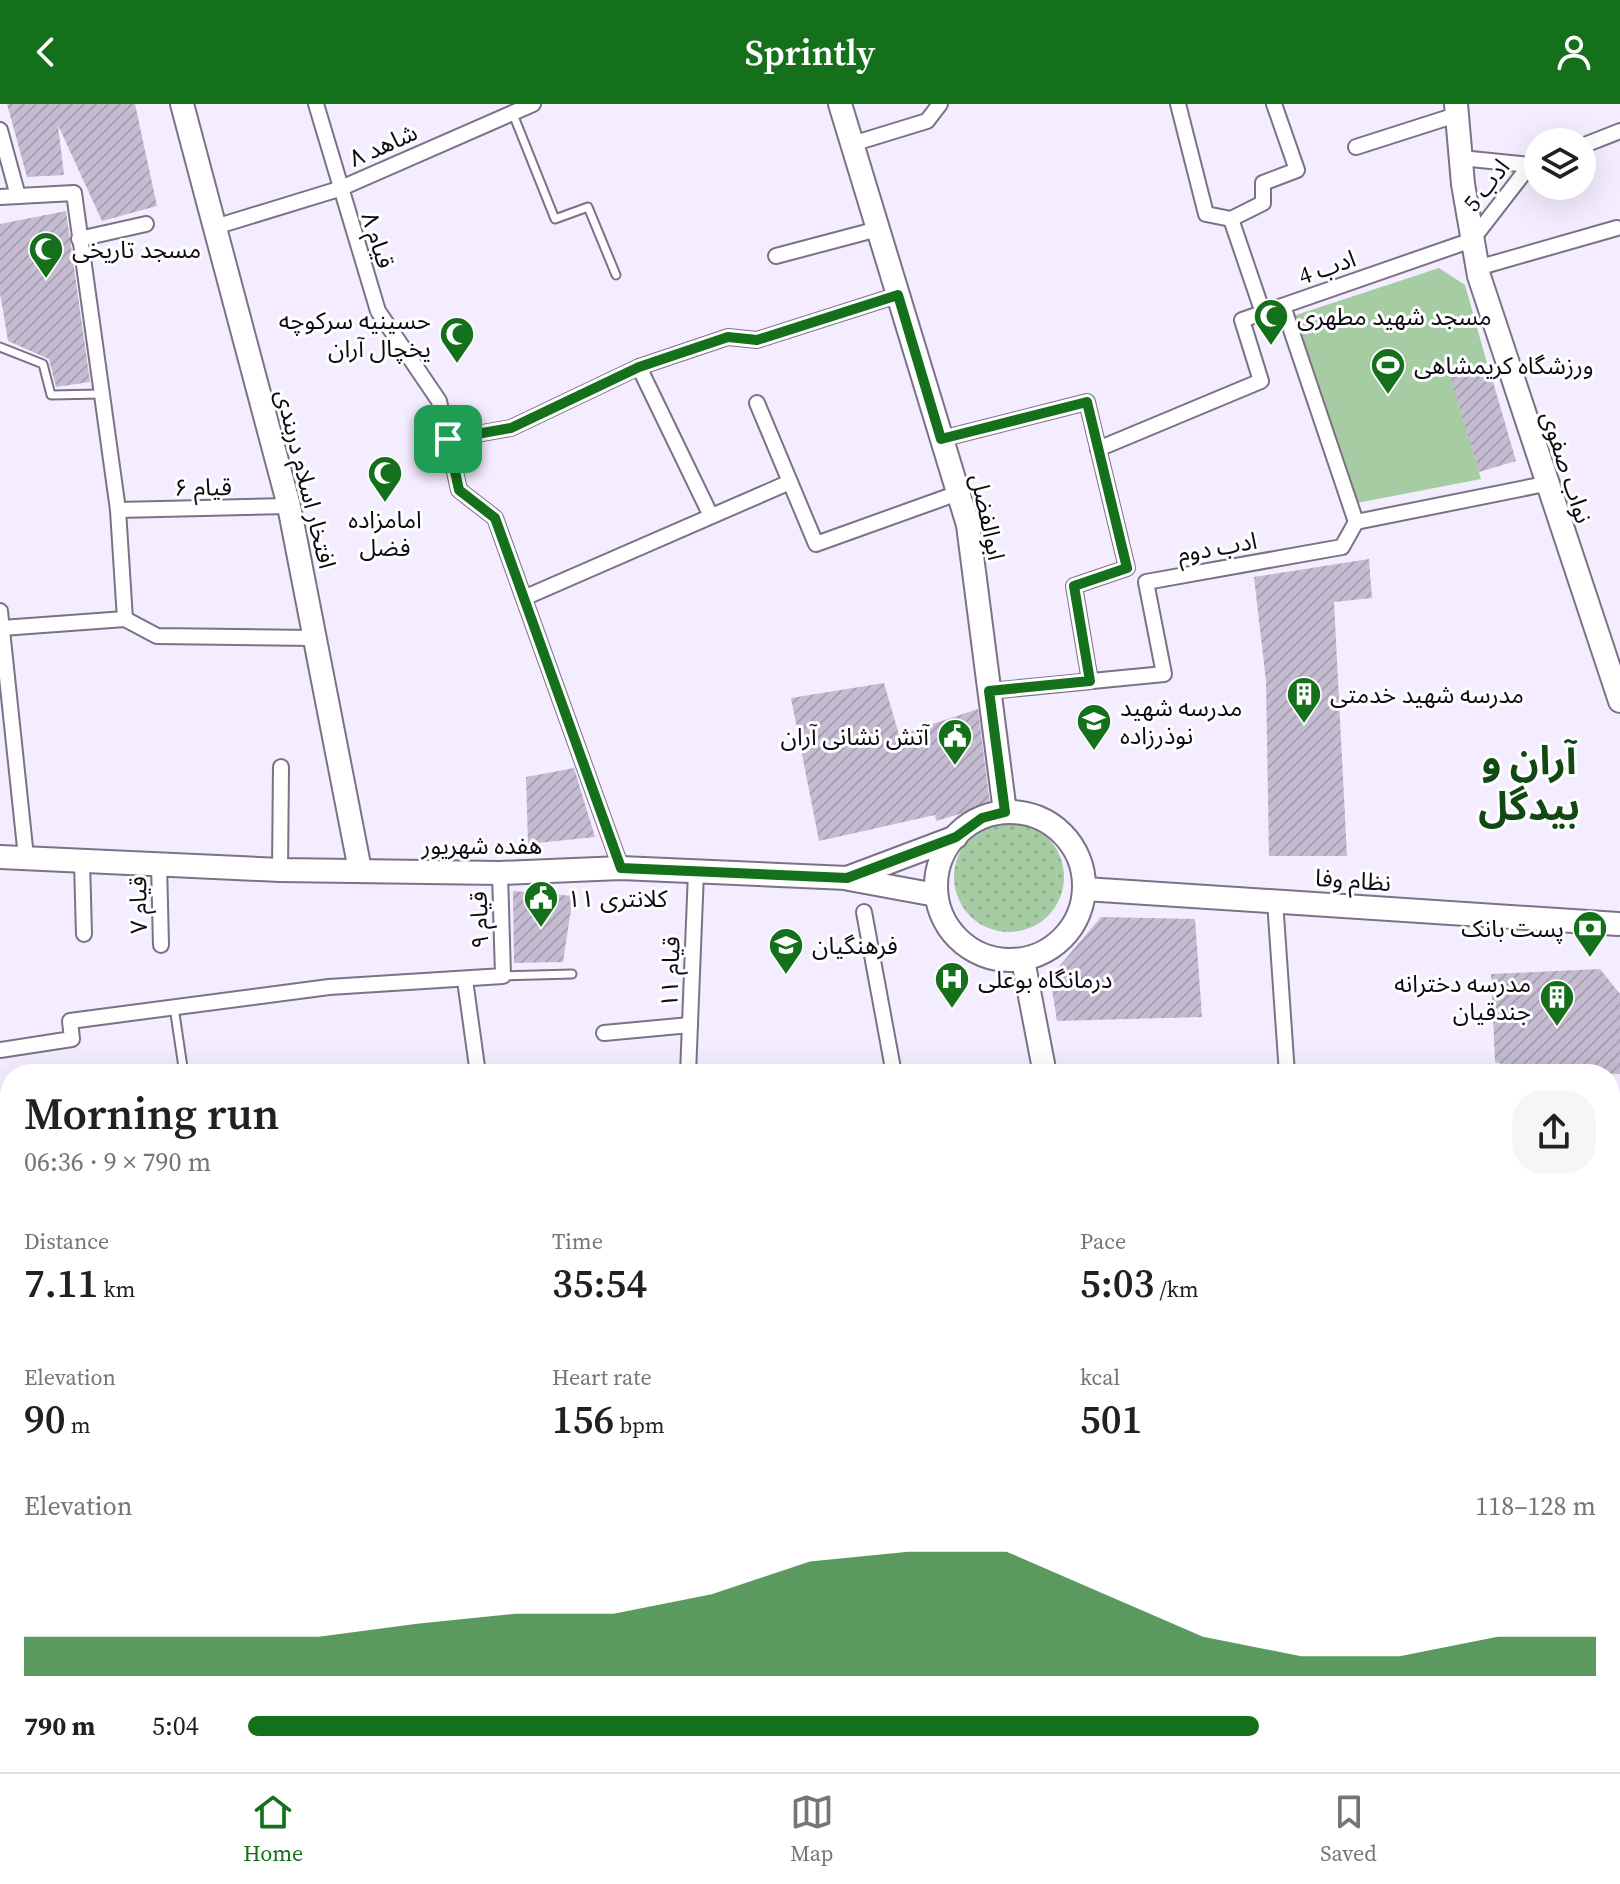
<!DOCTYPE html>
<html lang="en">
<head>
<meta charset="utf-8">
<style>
	:root { --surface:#fff; --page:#f6f6f6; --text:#202124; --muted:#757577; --line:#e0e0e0; --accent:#15701c }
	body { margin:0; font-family:"Source Serif 4","Noto Sans Arabic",serif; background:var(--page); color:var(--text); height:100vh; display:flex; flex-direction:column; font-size:30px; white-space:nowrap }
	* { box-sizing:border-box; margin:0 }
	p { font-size:26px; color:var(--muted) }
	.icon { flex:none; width:44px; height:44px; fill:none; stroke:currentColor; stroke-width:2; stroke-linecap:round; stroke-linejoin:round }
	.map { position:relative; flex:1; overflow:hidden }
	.details { position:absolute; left:0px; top:960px; width:1620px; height:708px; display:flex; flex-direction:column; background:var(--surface); border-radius:32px 32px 0 0; box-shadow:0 8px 32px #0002 }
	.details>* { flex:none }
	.controls { position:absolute; left:1524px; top:24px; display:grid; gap:16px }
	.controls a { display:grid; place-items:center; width:72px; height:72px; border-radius:50%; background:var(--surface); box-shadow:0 8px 32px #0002; font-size:40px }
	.pin { position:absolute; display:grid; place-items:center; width:68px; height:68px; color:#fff; margin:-34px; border-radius:16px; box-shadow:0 4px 12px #0006 }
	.round { display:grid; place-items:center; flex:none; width:84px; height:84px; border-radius:32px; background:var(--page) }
	.summary { display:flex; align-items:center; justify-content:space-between; height:136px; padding:0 24px }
	h1 { font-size:44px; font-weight:600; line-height:60px }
	.metrics { display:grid; grid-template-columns:repeat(3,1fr); gap:12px; height:136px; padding:8px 24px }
	.metrics div { display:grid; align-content:center }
	.metrics b { font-size:40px; font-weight:600 }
	.metrics small { font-size:22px; font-weight:400 }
	.metrics p { font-size:22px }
	.chart { height:224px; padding:16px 24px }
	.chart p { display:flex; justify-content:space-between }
	.chart svg { width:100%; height:144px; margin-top:8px; fill:var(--accent); opacity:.7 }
	ul { padding:0 24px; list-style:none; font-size:26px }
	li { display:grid; grid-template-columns:128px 96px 1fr; align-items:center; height:60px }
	li i { height:20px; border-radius:10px; background:var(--accent) }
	header { display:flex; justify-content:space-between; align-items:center; height:104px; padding:0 24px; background:var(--accent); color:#fff; font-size:36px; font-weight:600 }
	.tabs { display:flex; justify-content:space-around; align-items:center; height:112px; border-top:2px solid var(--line); background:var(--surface); font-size:22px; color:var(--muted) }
	.tabs a { display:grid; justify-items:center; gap:4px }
	.tabs .current { color:var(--accent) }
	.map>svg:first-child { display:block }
	.grass { fill:url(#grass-dots) }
	.pitch { fill:#a5cca3 }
	.building { fill:url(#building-hatch) }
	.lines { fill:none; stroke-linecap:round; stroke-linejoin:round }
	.lane-casing { stroke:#7b7287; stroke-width:11 }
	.street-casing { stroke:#7b7287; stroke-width:18 }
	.secondary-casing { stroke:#7b7287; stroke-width:26 }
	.lane { stroke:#fff; stroke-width:7 }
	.street { stroke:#fff; stroke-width:14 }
	.secondary { stroke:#fff; stroke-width:22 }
	.route-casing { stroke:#fff; stroke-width:16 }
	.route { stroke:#15701c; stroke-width:10 }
	.labels { text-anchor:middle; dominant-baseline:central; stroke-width:6; stroke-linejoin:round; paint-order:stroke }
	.street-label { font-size:24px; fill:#0f0b13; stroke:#fefefe }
	.poi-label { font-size:24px; fill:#0f0b13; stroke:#fefefe; text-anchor:start }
	.town-label { font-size:40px; font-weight:bold; fill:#114813; stroke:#fefefe }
</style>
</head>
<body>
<header><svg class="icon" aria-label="back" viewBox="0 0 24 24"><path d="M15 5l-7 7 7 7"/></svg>Sprintly<svg class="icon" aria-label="person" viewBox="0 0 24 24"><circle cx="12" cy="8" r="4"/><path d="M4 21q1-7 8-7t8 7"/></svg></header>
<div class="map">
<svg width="1620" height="1668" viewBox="0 0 1620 1668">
	<defs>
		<pattern id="grass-dots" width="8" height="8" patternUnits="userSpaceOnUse" patternTransform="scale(2)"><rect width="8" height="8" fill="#a5cca3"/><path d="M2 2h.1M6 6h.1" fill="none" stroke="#8dae8b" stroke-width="1.8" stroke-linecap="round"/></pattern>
		<pattern id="building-hatch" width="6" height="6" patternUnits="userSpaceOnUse" patternTransform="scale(2)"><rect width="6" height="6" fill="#c5bcd2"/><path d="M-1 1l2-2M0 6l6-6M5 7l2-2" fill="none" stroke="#a8a0b3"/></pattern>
	</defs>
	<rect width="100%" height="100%" fill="#f4ecff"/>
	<circle class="grass" cx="1009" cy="773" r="55"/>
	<path class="pitch" d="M 1439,164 L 1465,181 L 1487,259 L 1451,272 L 1481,375 L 1357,399 L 1293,212 Z"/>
	<g class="building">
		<path d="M 7,0 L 135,0 L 157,102 L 102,117 L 58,21 L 64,71 L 27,73 Z"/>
		<path d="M 66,107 L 90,278 L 56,283 L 49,255 L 8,237 L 0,189 L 0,120 Z"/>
		<path d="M 1489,264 L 1516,357 L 1479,368 L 1450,271 Z"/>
		<path d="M 1369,455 L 1372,494 L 1334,498 L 1347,752 L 1269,752 L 1266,577 L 1254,473 Z"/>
		<path d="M 884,579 L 899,631 L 978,605 L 990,701 L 936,717 L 935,711 L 819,737 L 791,594 Z"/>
		<path d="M 574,664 L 595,733 L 528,740 L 526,673 Z"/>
		<path d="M 513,787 L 573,792 L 563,858 L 514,859 Z"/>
		<path d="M 1101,813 L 1195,815 L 1202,913 L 1057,917 L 1050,873 Z"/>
		<path d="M 1600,865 L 1620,890 L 1620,970 L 1523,970 L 1523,966 L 1495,958 L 1491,870 Z"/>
	</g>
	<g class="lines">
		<g class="lane-casing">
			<g id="lane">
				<path d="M 513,10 L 555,115 L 588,103 L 616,171"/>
				<path d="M 0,243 L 43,260 L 51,291 L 101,290"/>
				<path d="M 503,872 L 572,870"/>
				<path d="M 174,903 L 184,970"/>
			</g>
		</g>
		<g class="street-casing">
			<g id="street">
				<path d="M 316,0 L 378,207 L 439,297 L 459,386 L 495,414 L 621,764"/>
				<path d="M 1178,0 L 1206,110 L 1231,115 L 1263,209"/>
				<path d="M 0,26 L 18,92"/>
				<path d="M 852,40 L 927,17 L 940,0"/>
				<path d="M 1582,42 L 1620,27"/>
				<path d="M 1356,43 L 1456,11"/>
				<path d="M 1461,54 L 1530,61"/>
				<path d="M 0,93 L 74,89 L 118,406 L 125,515"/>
				<path d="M 1231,115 L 1263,99 L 1263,79 L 1297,66 L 1274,0"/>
				<path d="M 215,123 L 339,85 L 533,0"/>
				<path d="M 79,135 L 146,120"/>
				<path d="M 776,152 L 878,125"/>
				<path d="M 1477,164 L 1617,124"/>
				<path d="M 1283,202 L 1356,418"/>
				<path d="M 639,263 L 711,412"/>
				<path d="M 757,299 L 816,440 L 958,389"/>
				<path d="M 448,335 L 511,324 L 639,263 L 728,233 L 757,236 L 898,191"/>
				<path d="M 941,335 L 1087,298 L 1127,464 L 1074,482 L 1090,577"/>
				<path d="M 1098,345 L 1261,277 L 1242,216 L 1472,136 L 1530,61 L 1538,58"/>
				<path d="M 118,406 L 289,402"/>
				<path d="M 526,493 L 790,378"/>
				<path d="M 0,507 L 26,753"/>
				<path d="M 2,524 L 125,515 L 157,532 L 315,534"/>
				<path d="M 989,587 L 1164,570 L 1146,478 L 1342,443 L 1356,418 L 1545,380"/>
				<path d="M 82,758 L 84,830"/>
				<path d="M 159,760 L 161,841"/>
				<path d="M 280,766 L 281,663"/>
				<path d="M 1275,797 L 1287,970"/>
				<path d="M 864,808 L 894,970"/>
				<path d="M 465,876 L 478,970"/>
				<path d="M 604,929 L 690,921"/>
				<path d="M 0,946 L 72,935 L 70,917 L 329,883 L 503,872 L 500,769"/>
				<path d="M 688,970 L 696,768"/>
				<path d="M 727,970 L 742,970"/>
				<path d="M 0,1066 L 10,1077"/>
				<path d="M 1610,1251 L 1620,1251"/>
				<path d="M 0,1340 L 10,1337"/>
				<path d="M 1610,1343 L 1620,1340"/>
				<path d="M 0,1532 L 10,1530"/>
				<path d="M 1610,1613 L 1620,1630"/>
				<path d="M 179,1658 L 185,1668"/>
				<path d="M 549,1658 L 553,1668"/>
				<path d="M 964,1658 L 973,1668"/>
				<path d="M 1091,1658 L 1096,1668"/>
				<path d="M 1404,1658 L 1408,1668"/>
				<path d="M 1519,1658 L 1523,1668"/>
				<path d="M 55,1668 L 88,1658"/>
				<path d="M 410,1668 L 433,1658"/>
				<path d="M 1353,1668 L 1379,1658"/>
			</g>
		</g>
		<g class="secondary-casing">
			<g id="secondary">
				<path d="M 182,0 L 289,402 L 360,766"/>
				<path d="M 840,0 L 968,421 L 1005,708"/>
				<path d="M 1456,0 L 1463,80 L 1479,172 L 1620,597"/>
				<circle cx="1010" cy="782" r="74"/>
				<path d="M 0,753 L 280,766 L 500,769 L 621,764 L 847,774 L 956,733"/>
				<path d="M 849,775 L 936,791"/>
				<path d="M 1085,785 L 1618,820"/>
				<path d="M 1023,856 L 1045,970"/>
				<path d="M 1211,1658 L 1213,1668"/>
			</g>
		</g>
		<use href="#lane" class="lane"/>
		<use href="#street" class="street"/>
		<use href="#secondary" class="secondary"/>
	</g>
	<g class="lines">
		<g class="route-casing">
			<path id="route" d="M 898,191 L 941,335 L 1087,298 L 1127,464 L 1074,482 L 1090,577 L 989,587 L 1005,708 L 982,714 L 956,733 L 847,774 L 621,764 L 495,414 L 459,386 L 448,335 L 511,324 L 639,263 L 728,233 L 757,236 Z"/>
		</g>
		<use href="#route" class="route"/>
	</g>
	<defs>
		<g id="mosque-pin" transform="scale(1.8)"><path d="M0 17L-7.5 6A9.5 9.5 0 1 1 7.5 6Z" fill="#15701c" stroke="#fefefe"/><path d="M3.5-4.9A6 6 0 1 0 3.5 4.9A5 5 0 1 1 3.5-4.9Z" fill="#fff"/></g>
		<g id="stadium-pin" transform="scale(1.8)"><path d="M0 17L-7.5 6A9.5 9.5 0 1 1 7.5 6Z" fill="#15701c" stroke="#fefefe"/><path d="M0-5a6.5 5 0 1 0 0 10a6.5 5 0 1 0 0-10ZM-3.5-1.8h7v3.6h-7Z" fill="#fff"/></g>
		<g id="building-pin" transform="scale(1.8)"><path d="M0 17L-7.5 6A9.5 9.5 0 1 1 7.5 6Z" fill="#15701c" stroke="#fefefe"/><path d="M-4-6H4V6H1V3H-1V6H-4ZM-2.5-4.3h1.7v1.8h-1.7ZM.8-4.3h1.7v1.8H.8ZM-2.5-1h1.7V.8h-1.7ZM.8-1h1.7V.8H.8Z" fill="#fff"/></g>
		<g id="school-pin" transform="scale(1.8)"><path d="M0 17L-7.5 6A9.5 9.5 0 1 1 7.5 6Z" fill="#15701c" stroke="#fefefe"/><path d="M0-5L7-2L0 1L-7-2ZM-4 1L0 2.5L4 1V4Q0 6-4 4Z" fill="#fff"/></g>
		<g id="civic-pin" transform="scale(1.8)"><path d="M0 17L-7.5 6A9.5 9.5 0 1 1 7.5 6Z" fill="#15701c" stroke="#fefefe"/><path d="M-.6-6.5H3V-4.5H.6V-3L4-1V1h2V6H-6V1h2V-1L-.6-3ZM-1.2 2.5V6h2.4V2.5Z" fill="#fff"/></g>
		<g id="bank-pin" transform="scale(1.8)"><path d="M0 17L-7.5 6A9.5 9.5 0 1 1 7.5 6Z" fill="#15701c" stroke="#fefefe"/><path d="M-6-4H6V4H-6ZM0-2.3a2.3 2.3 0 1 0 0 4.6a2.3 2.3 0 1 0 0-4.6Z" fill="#fff"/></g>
		<g id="university-pin" transform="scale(1.8)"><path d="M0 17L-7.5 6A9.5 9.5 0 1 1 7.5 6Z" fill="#15701c" stroke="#fefefe"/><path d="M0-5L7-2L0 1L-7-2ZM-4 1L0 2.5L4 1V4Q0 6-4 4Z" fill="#fff"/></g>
		<g id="hospital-pin" transform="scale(1.8)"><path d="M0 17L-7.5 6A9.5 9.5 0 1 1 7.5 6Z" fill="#15701c" stroke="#fefefe"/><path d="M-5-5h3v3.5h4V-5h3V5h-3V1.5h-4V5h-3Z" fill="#fff"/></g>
	</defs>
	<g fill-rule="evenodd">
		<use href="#mosque-pin" x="46" y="145"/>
		<use href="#mosque-pin" x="1271" y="212"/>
		<use href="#mosque-pin" x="457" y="230"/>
		<use href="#stadium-pin" x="1388" y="261"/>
		<use href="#mosque-pin" x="385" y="369"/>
		<use href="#building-pin" x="1304" y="590"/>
		<use href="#school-pin" x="1094" y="617"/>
		<use href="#civic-pin" x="955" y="632"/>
		<use href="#civic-pin" x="541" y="794"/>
		<use href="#bank-pin" x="1590" y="824"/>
		<use href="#university-pin" x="786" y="841"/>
		<use href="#hospital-pin" x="952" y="875"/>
		<use href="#building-pin" x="1557" y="893"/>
	</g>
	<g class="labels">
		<g class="street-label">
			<text transform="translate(383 41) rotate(-24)">شاهد ۸</text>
			<text transform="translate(1486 81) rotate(-52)">ادب 5</text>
			<text transform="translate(378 136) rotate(72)">قیام ۸</text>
			<text transform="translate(1327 163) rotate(-19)">ادب 4</text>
			<text transform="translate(1567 363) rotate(72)">نواب صفوی</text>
			<text transform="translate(306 375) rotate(76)">افتخار اسلام دربندی</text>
			<text transform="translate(203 383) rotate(-1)">قیام ۶</text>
			<text transform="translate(988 413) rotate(78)">ابوالفضل</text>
			<text transform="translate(1217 443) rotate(-10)">ادب دوم</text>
			<text x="482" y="741">هفده شهریور</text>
			<text transform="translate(1353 776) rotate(4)">نظام وفا</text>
			<text transform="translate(138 801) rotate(-91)">قیام ۷</text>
			<text transform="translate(479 816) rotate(-92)">قیام ۹</text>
			<text transform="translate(670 868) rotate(-88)">قیام ۱۱</text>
		</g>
		<g class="poi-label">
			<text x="72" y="145">مسجد تاریخی</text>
			<text x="1297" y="212">مسجد شهید مطهری</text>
			<text x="431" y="216" text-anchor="end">حسینیه سرکوچه<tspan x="431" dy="28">یخچال آران</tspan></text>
			<text x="1414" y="261">ورزشگاه کریمشاهی</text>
			<text x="385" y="415" text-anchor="middle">امامزاده<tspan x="385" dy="28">فضل</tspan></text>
			<text x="1330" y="590">مدرسه شهید خدمتی</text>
			<text x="1120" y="603">مدرسه شهید<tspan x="1120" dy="28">نوذرزاده</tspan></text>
			<text x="929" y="632" text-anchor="end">آتش نشانی آران</text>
			<text x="567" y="794">کلانتری ۱۱</text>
			<text x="1564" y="824" text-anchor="end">پست بانک</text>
			<text x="812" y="841">فرهنگیان</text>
			<text x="978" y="875">درمانگاه بوعلی</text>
			<text x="1531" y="879" text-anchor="end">مدرسه دخترانه<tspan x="1531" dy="28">جندقیان</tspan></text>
		</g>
		<g class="town-label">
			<text x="1529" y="656">آران و<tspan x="1529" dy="46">بیدگل</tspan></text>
		</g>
	</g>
</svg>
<div class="controls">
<a><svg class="icon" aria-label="layers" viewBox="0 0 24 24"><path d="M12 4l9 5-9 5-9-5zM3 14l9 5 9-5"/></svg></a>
</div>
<div class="pin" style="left:448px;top:335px;background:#1e9e55"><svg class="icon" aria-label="arrive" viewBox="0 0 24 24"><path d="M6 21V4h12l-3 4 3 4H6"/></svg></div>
<section class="details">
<div class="summary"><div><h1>Morning run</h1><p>06:36 · 9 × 790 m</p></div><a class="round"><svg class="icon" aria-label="share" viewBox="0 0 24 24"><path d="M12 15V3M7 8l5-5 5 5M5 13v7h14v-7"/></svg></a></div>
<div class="metrics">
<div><p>Distance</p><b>7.11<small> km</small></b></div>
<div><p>Time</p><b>35:54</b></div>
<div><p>Pace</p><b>5:03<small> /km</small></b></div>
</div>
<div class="metrics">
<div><p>Elevation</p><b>90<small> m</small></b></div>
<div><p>Heart rate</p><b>156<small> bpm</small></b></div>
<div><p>kcal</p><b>501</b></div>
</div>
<div class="chart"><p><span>Elevation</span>118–128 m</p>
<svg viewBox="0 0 160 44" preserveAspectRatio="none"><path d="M0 44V32L10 32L20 32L30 32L40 28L50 25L60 25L70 19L80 9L90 6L100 6L110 19L120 32L130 38L140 38L150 32L160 32V44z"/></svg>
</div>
<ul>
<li><b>790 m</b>5:04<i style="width:75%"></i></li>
</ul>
</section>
</div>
<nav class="tabs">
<a class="current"><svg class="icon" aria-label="home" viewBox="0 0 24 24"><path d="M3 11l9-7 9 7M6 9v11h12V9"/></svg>Home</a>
<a><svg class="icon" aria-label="map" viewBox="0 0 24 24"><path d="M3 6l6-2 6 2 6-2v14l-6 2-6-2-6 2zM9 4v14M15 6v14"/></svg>Map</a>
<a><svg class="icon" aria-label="saved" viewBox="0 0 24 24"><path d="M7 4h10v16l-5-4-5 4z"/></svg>Saved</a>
</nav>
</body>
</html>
